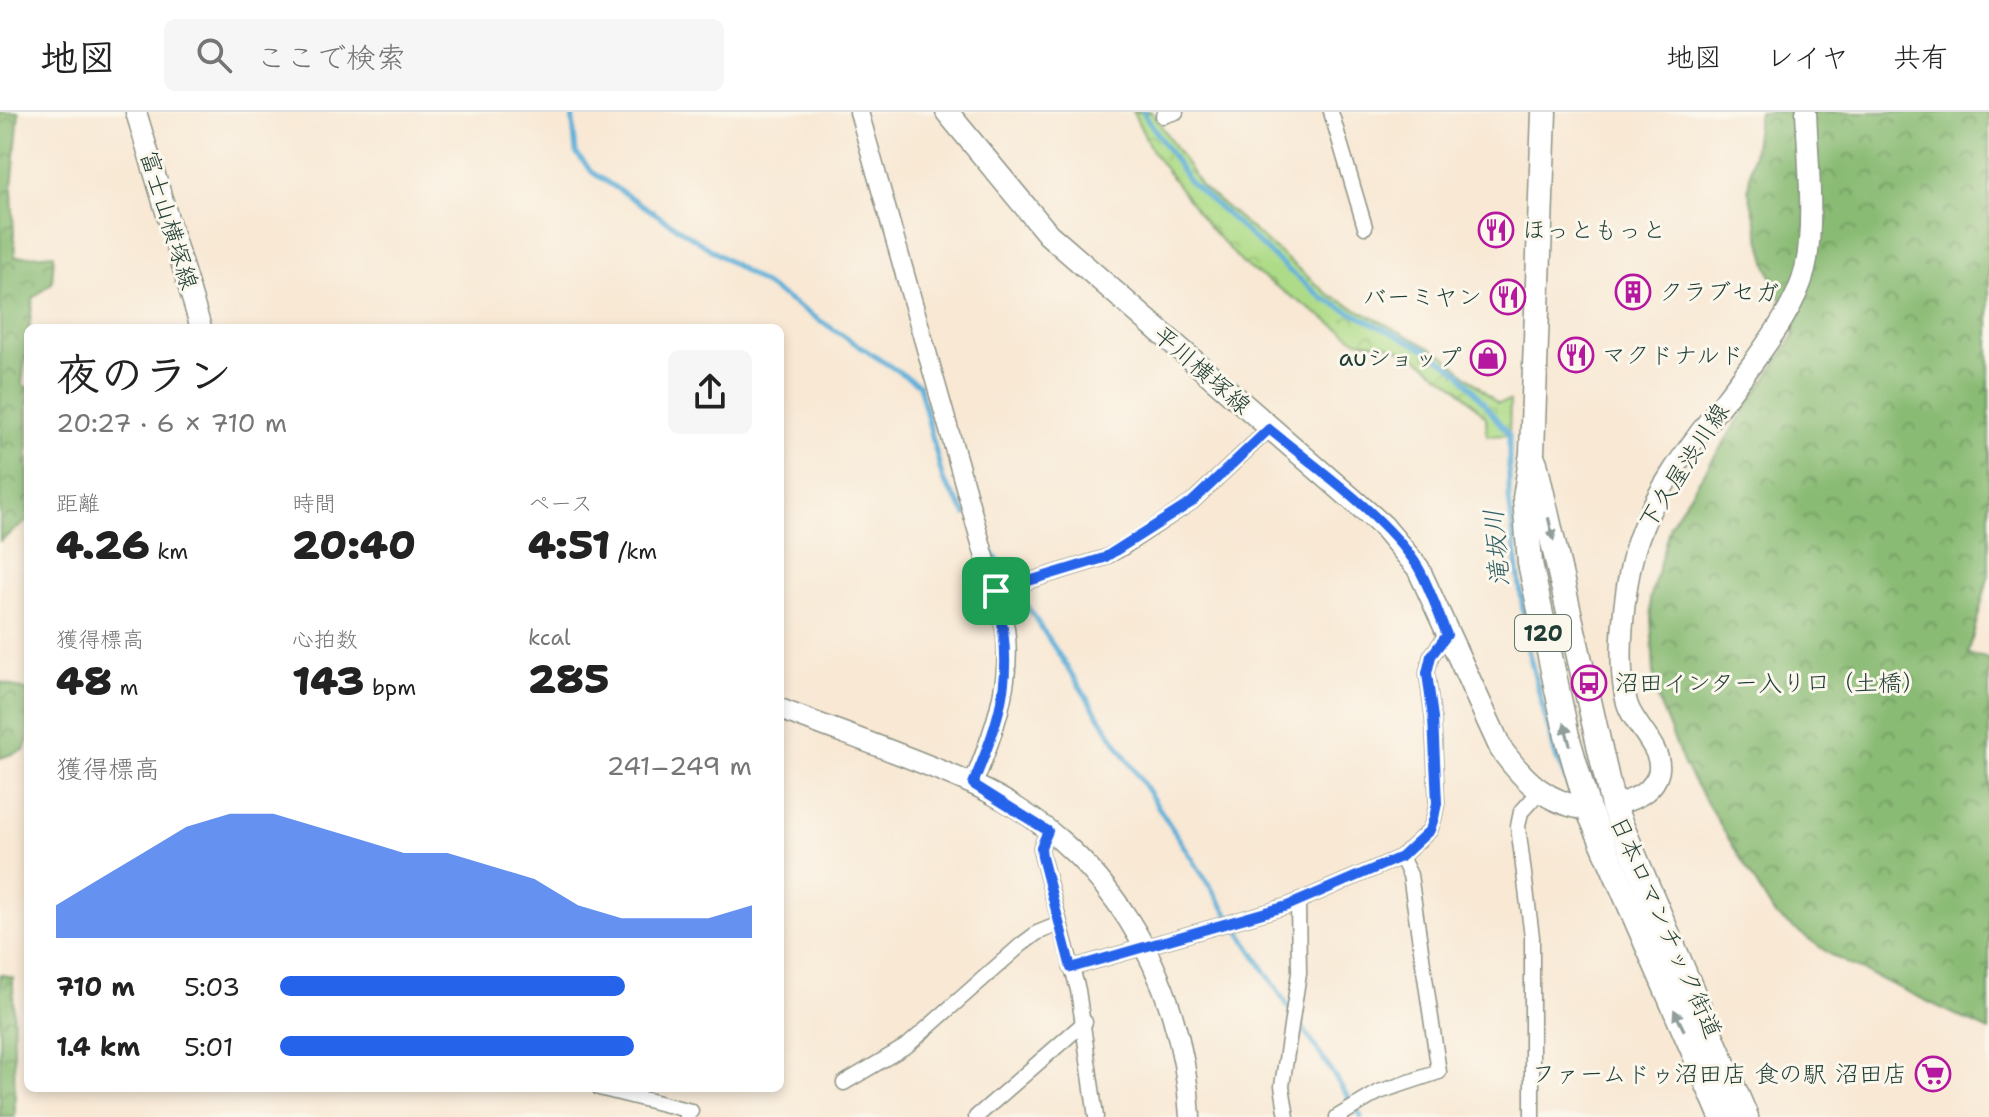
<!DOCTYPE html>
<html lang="ja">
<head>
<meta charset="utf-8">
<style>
	:root { --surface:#fff; --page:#f6f6f6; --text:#222; --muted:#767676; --line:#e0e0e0; --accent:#2563eb }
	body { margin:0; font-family:"Shantell Sans","Klee One",sans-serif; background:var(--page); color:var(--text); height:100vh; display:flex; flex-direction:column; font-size:30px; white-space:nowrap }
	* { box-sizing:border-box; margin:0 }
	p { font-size:26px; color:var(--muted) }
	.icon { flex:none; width:44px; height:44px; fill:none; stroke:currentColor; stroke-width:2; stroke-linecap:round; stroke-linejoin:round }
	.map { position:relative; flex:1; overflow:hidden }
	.side { position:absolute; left:24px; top:212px; width:760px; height:768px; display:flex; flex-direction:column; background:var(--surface); border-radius:12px; box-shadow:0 4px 12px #0003 }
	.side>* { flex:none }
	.pin { position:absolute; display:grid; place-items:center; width:68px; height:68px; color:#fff; margin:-34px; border-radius:16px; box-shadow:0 4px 12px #0006 }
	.round { display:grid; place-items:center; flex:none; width:84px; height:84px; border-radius:12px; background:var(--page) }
	.head { display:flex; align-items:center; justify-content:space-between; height:136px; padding:0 32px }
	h1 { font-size:44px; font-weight:800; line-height:60px }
	.stats { display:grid; grid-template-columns:repeat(3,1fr); gap:12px; height:136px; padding:8px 32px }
	.stats div { display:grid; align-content:center }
	.stats b { font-size:40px; font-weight:800 }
	.stats small { font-size:22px; font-weight:400 }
	.stats p { font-size:22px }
	.chart { height:224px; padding:16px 32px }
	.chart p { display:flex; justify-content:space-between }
	.chart svg { width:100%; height:144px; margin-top:8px; fill:var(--accent); opacity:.7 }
	ul { padding:0 32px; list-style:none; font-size:26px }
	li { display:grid; grid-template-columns:128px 96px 1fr; align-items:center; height:60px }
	li i { height:20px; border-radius:10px; background:var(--accent) }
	header { display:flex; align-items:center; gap:48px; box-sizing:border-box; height:112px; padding:0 40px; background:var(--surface); border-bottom:2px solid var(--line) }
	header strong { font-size:38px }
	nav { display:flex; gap:44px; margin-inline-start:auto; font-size:28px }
	.search { width:560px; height:72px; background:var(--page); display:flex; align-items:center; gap:20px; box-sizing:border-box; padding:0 28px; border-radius:12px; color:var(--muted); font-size:30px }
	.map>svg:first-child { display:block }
	.forest { fill:url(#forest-crowns); stroke:#547c54; stroke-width:2 }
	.park { fill:url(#park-crowns); stroke:#668c5e; stroke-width:2 }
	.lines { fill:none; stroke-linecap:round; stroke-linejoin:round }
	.stream { stroke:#5dafd8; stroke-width:5 }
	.minor-casing { stroke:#8c9284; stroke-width:17 }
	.tertiary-casing { stroke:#8c9284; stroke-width:21 }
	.secondary-casing { stroke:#8c9284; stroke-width:23 }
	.primary-casing { stroke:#8c9284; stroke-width:25 }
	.trunk-casing { stroke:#8c9284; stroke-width:27 }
	.minor { stroke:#fff; stroke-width:14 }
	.tertiary { stroke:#fff; stroke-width:18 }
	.secondary { stroke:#fff; stroke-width:20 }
	.primary { stroke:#fff; stroke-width:22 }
	.trunk { stroke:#fff; stroke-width:24 }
	.oneway { fill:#8f9e9a }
	.route-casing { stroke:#fff; stroke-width:16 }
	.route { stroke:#2563eb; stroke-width:10 }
	.labels { text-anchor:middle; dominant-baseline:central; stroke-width:6; stroke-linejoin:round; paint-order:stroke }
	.shield { fill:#fbf7ec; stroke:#61756b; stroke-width:2 }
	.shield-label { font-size:22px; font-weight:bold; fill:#1f3d34 }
	.street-label { font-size:24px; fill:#1f3d34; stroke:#fbf7ec }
	.poi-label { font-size:24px; fill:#1f3d34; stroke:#fbf7ec; text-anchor:start }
	.water-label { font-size:26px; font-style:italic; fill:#325f65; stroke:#fbf7ec }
</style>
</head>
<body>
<header>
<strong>地図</strong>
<div class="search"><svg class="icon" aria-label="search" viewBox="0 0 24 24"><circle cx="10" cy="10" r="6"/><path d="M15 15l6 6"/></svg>ここで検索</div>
<nav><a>地図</a><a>レイヤ</a><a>共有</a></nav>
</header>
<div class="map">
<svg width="1989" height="1005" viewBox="0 0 1989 1005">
	<defs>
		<pattern id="forest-crowns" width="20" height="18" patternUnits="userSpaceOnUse" patternTransform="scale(2)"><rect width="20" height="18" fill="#8abb74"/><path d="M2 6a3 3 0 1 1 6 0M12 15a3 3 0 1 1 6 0" fill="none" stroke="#709960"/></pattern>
		<pattern id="park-crowns" width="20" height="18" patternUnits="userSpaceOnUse" patternTransform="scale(2)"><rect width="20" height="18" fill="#aedb87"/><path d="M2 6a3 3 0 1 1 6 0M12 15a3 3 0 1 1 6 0" fill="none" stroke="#95bd75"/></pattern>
	</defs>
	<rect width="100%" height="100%" fill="#fbf7ec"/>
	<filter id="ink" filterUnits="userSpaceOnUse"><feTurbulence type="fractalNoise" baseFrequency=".0125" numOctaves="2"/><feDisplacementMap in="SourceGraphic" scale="16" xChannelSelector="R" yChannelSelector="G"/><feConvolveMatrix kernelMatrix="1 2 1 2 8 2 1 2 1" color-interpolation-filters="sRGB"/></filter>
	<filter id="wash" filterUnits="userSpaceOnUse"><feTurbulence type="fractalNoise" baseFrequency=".006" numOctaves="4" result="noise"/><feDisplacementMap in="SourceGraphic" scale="32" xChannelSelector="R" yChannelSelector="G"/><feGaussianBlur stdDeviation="1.8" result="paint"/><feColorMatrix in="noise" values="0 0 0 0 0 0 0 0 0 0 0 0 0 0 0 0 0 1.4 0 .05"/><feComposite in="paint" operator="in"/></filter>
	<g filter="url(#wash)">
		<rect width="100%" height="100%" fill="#f8e8d4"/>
		<g class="forest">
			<path d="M 0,0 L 19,0 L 12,77 L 15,145 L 54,142 L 52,171 L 33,186 L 22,272 L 28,276 L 28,408 L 0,429 Z"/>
			<path d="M 1759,0 L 1989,0 L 1989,462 L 1968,543 L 1989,546 L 1989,919 L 1834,845 L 1775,803 L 1685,655 L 1655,580 L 1650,487 L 1670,413 L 1795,222 L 1766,150 L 1748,77 Z"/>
			<path d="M 0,570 L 28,579 L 28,628 L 24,638 L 0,646 Z"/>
			<path d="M 0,862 L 13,866 L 15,1005 L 0,1005 Z"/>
		</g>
		<path class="park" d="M 1133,0 L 1152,0 L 1201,74 L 1328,182 L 1444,243 L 1497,291 L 1510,289 L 1509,323 L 1487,324 L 1486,305 L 1458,276 L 1413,243 L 1384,232 L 1358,229 L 1243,152 L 1209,115 L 1152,39 Z"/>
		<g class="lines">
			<g class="stream">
				<path d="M 572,0 L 576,41 L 593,61 L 919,273 L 943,368 L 966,402"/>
				<path d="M 1143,0 L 1188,68 L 1286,156 L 1324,187 L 1425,237 L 1460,261 L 1509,323 L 1509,387 L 1528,538 L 1555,642 L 1573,685"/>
				<path d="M 992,440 L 1290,897"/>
				<path d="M 1296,905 L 1361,1005"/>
			</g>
		</g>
	</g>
	<g filter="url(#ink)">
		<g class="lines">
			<g class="minor-casing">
				<g id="minor">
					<path d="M 1331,0 L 1365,115"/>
					<path d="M 1163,4 L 1176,0"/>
					<path d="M 996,479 L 1104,446 L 1121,437 L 1192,390 L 1269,317"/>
					<path d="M 1048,719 L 1041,735 L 1042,745 L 1078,878 L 1096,1005"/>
					<path d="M 1071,856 L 1287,794 L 1401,745 L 1430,718 L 1434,706 L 1437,691 L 1433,606 L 1427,561 L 1431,544 L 1447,523"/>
					<path d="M 844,971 L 908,933 L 1021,833 L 1037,821 L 1059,812"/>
					<path d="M 599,976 L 691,999 L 686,1005"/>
					<path d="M 976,1005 L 1085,910"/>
					<path d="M 1287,1005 L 1282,974 L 1299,861 L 1298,790"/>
					<path d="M 1337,1005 L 1379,980 L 1439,960 L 1410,763 L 1401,745"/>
					<path d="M 1532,1005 L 1532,825 L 1518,714 L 1521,700 L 1539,680"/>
				</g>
			</g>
			<g class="tertiary-casing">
				<path id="tertiary" d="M 859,0 L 1005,516 C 1013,570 993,623 973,672"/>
			</g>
			<g class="secondary-casing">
				<g id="secondary">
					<path d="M 136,0 L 201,216"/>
					<path d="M 780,597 C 844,622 910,644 972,672 C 1105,731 1183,863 1190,1005"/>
					<path d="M 1613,694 C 1630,688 1649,683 1657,665 C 1668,641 1635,615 1628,594 C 1615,556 1624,476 1635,437 C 1656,367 1713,306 1755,248 C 1774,222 1797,190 1805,158 C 1815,114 1808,46 1806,0"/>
				</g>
			</g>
			<g class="primary-casing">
				<path id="primary" d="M 947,0 L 1048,122 L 1383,414 L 1418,456 L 1501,637 C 1525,670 1547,691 1588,697"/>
			</g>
			<g class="trunk-casing">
				<g id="trunk">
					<path d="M 1544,0 L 1532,341 L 1525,386 L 1530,451 L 1567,624 L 1588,697 L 1722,1005"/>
					<path d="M 1535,351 L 1613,694 L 1746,1005"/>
				</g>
			</g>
			<use href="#minor" class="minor"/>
			<use href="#tertiary" class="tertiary"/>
			<use href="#secondary" class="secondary"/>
			<use href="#primary" class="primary"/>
			<use href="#trunk" class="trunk"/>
		</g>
		<defs><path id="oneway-solid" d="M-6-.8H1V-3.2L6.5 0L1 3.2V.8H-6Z" transform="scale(2)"/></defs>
		<g class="oneway">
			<use href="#oneway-solid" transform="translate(1551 417) rotate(77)"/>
			<use href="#oneway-solid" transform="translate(1567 622) rotate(-105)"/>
			<use href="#oneway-solid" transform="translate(1679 908) rotate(-116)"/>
		</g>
	</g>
	<g class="lines" filter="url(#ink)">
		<g class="route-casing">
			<path id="route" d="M 1269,317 C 1314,354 1388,406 1418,455 C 1430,476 1438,501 1447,523 L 1431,544 L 1427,561 L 1433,606 L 1437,691 L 1434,706 L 1430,718 L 1401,745 L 1287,794 L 1071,856 L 1042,745 L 1041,735 L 1048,719 L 973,672 C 1004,597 1015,559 996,479 L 1104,446 L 1192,390 Z"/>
		</g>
		<use href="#route" class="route"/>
	</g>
	<defs>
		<g id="restaurant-ring" transform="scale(1.8)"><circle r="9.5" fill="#fbf7ec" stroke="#b5179e" stroke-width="1.5"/><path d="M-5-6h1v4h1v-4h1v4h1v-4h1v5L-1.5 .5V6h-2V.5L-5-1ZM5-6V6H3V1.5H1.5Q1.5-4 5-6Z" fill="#b5179e"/></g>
		<g id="building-ring" transform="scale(1.8)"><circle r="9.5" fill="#fbf7ec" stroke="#b5179e" stroke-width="1.5"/><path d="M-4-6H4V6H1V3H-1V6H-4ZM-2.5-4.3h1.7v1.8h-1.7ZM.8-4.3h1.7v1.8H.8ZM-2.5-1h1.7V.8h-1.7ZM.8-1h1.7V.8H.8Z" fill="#b5179e"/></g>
		<g id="shop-ring" transform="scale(1.8)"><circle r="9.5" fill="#fbf7ec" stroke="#b5179e" stroke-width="1.5"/><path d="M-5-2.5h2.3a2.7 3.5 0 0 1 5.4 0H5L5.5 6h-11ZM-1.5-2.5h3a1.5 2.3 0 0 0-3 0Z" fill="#b5179e"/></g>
		<g id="bus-ring" transform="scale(1.8)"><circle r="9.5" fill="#fbf7ec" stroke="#b5179e" stroke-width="1.5"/><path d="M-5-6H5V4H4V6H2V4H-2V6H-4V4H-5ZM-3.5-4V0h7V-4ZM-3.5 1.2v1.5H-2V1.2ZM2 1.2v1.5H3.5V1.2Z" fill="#b5179e"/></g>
		<g id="supermarket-ring" transform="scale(1.8)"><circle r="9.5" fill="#fbf7ec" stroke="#b5179e" stroke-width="1.5"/><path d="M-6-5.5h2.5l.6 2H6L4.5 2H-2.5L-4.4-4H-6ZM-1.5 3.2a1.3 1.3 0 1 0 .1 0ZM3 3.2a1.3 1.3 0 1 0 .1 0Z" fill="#b5179e"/></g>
	</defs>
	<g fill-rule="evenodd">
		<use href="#restaurant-ring" x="1496" y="118"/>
		<use href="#building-ring" x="1633" y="180"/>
		<use href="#restaurant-ring" x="1508" y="185"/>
		<use href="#restaurant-ring" x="1576" y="243"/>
		<use href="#shop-ring" x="1488" y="246"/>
		<use href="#bus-ring" x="1589" y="571"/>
		<use href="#supermarket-ring" x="1933" y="962"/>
	</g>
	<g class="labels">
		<rect class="shield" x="1515" y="503" width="56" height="36" rx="6"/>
		<g class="shield-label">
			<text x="1543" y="521">120</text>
		</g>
		<g class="street-label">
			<text transform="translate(169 108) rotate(73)">富士山横塚線</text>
			<text transform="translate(1202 258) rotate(41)">平川横塚線</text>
			<text transform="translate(1684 354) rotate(-57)">下久屋渋川線</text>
			<text transform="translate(1666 815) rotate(66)">日本ロマンチック街道</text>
		</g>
		<g class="poi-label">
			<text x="1522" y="118">ほっともっと</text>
			<text x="1659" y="180">クラブセガ</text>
			<text x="1482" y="185" text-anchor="end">バーミヤン</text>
			<text x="1602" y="243">マクドナルド</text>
			<text x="1462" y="246" text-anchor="end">auショップ</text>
			<text x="1615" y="571">沼田インター入り口（土橋）</text>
			<text x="1907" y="962" text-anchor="end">ファームドゥ沼田店 食の駅 沼田店</text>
		</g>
		<g class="water-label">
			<text transform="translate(1496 436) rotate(-95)">滝坂川</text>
		</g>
	</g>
</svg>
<div class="pin" style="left:996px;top:479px;background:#1e9e55"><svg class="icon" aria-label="arrive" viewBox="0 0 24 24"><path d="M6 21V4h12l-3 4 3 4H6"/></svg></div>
<section class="side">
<div class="head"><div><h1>夜のラン</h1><p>20:27 · 6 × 710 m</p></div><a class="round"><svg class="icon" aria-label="share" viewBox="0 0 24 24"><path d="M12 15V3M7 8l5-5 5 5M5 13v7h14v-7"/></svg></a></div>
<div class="stats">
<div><p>距離</p><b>4.26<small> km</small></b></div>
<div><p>時間</p><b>20:40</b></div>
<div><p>ペース</p><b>4:51<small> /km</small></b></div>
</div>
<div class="stats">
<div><p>獲得標高</p><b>48<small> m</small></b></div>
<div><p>心拍数</p><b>143<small> bpm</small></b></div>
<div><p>kcal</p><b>285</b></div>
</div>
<div class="chart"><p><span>獲得標高</span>241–249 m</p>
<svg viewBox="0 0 160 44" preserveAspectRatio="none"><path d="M0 44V34L10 26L20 18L30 10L40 6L50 6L60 10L70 14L80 18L90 18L100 22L110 26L120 34L130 38L140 38L150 38L160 34V44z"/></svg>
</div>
<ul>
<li><b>710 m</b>5:03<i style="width:73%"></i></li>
<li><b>1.4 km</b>5:01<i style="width:75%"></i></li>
</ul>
</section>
</div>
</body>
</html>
